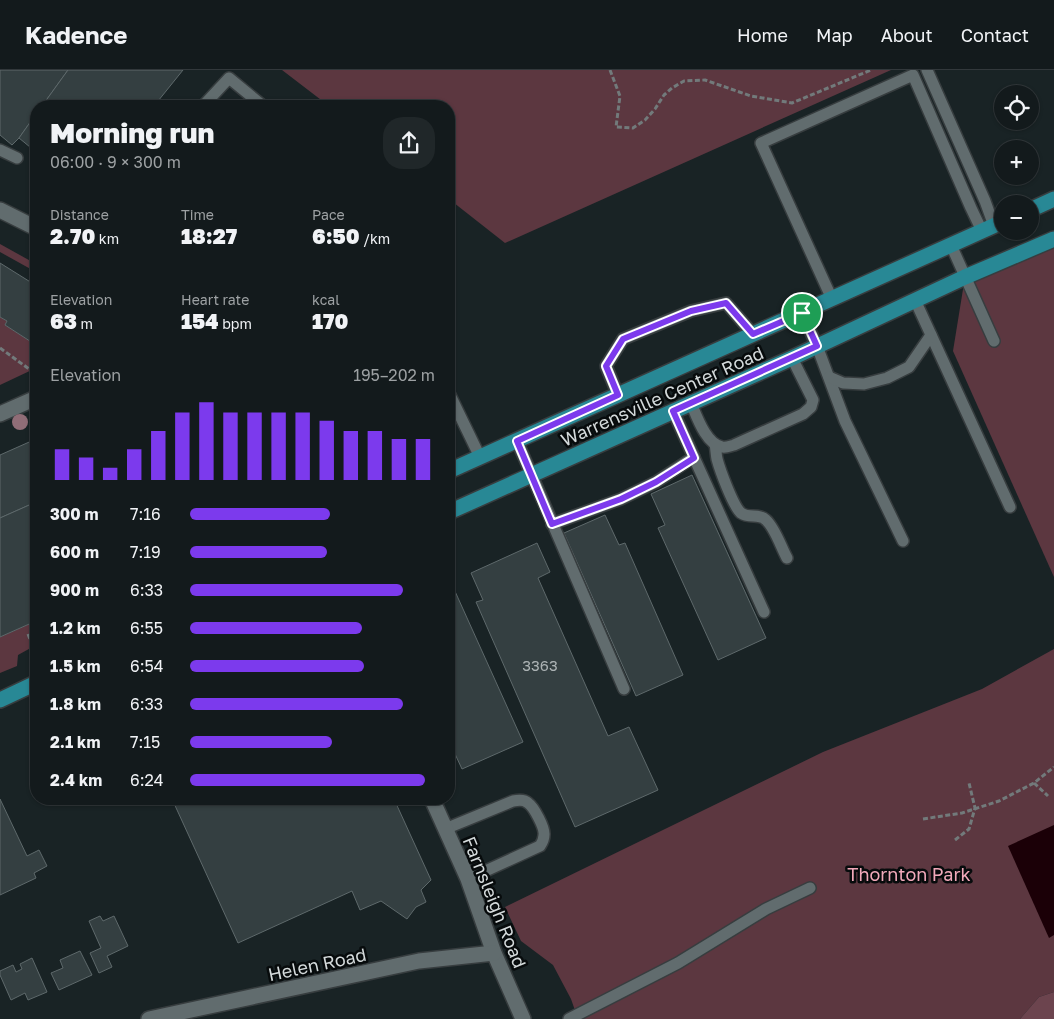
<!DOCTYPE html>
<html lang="en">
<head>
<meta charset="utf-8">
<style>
	:root { --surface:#131a1c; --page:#202729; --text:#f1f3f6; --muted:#9da1a3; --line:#32383b; --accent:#7c3aed }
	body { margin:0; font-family:"Golos Text",sans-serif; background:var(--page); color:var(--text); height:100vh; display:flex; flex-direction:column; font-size:19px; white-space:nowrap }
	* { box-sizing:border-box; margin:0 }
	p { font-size:16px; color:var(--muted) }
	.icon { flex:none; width:28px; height:28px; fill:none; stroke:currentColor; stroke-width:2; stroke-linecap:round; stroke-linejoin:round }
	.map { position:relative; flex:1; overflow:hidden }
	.drawer { position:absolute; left:30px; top:30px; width:425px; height:705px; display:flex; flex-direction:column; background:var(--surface); border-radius:20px; box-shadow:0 1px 4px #0004,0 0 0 1px var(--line) }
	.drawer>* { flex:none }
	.buttons { position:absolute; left:994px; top:15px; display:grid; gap:10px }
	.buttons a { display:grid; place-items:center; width:45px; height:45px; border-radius:50%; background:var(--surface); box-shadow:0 1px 4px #0004,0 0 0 1px var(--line); font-size:25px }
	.pin { position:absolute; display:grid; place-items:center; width:42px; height:42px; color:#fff; margin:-21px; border:2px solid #fff; border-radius:50%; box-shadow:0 1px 5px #0007 }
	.round { display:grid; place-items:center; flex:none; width:52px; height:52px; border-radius:20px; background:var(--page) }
	.summary { display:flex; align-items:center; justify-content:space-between; height:85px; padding:0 20px }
	h1 { font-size:28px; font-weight:800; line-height:38px }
	.metrics { display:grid; grid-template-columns:repeat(3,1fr); gap:8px; height:85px; padding:5px 20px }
	.metrics div { display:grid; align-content:center }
	.metrics b { font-size:21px; font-weight:800 }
	.metrics small { font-size:14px; font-weight:400 }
	.metrics p { font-size:14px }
	.chart { height:140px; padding:10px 20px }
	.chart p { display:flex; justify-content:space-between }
	.chart svg { width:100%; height:90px; margin-top:5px; stroke:var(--accent); stroke-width:6 }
	ul { padding:0 20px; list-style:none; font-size:16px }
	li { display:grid; grid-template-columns:80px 60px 1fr; align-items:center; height:38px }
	li i { height:12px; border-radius:6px; background:var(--accent) }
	header { display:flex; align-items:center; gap:30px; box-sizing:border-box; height:70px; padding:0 25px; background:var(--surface); border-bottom:1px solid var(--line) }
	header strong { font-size:24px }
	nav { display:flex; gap:28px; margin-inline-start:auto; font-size:18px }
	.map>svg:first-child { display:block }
	.green { fill:#5c3740 }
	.forest { fill:#6c444e }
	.water { fill:#1b0007 }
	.building { fill:#343f41; stroke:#5e696b }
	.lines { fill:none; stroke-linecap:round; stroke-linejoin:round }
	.service-casing { stroke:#373d3f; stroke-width:14 }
	.minor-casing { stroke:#373d3f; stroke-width:18 }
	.secondary-casing { stroke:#373d3f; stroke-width:18 }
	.primary-casing { stroke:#373d3f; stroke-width:18 }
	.path { stroke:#727a7b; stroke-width:3; stroke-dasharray:5 2.5; stroke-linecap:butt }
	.service { stroke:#616c6e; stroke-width:11 }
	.minor { stroke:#616c6e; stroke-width:15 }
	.secondary { stroke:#616c6e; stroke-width:15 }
	.primary { stroke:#288895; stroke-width:15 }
	.tree { fill:#906d77 }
	.route-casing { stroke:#fff; stroke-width:10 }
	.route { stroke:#7c3aed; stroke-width:6 }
	.labels { text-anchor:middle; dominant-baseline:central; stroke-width:5; stroke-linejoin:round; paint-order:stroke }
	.number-label { font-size:15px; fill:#acb3b4 }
	.street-label { font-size:18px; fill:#d4dadb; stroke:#070b0c }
	.park-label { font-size:18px; fill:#f1a9ba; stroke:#070b0c }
</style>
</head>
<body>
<header>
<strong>Kadence</strong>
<nav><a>Home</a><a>Map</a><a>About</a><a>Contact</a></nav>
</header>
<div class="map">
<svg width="1054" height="949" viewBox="0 0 1054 949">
	<rect width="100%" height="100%" fill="#192325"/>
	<g class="green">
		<path d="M 282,0 L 891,0 L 505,173 L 449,129 L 449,36 L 329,36 Z"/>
		<path d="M 0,174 L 36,194 L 36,202 L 0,182 Z"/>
		<path d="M 1054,175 L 1054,507 L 953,281 L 965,207 Z"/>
		<path d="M 0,247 L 7,251 L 5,255 L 36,275 L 36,298 L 0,315 Z"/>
		<path d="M 36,551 L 36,575 L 18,585 L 17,596 L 0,603 L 0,567 Z"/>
		<path d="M 1054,579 L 1054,922 L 1039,927 L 1020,949 L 578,949 L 571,929 L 553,895 L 521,871 L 505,837 L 823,682 L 982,619 Z"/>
	</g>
	<path class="forest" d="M 1054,922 L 1054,949 L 1020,949 L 1039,927 Z"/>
	<path class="water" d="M 1054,755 L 1054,865 L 1049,868 L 1008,776 Z"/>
	<g class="building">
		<path d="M 0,0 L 68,0 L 42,36 L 36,36 L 36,44 L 19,68 L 12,75 L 0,65 Z"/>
		<path d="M 68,0 L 183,0 L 154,36 L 42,36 Z"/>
		<path d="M 36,44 L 36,82 L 19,68 Z"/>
		<path d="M 0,193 L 32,213 L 36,208 L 36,275 L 5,255 L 7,251 L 0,247 Z"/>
		<path d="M 36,369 L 36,432 L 0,448 L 0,385 Z"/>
		<path d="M 692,405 L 766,568 L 718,590 L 658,458 L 665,455 L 651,424 Z"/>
		<path d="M 36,432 L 36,551 L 0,567 L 0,448 Z"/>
		<path d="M 605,445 L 619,475 L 625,473 L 683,605 L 636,626 L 564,463 Z"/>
		<path d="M 537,473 L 550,502 L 538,508 L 608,666 L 629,657 L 658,720 L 575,757 L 476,532 L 483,530 L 471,503 Z"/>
		<path d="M 449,508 L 523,672 L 462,699 L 449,671 Z"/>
		<path d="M 0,729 L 27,786 L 39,780 L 47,796 L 34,803 L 36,808 L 0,825 Z"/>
		<path d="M 172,729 L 394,729 L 431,810 L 421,820 L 426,832 L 416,837 L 407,849 L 381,831 L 360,840 L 352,821 L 238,873 Z"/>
		<path d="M 100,846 L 103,851 L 114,846 L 128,876 L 107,886 L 112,897 L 99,903 L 90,883 L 101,878 L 89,851 Z"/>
		<path d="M 80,881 L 92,905 L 59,920 L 51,903 L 63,898 L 60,890 Z"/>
		<path d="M 32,888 L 47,922 L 28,930 L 25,923 L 11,930 L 0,905 L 0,901 L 13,895 L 16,902 L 22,899 L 20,894 Z"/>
	</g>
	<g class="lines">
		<g class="service-casing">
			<g id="service">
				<path d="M 927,0 L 985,131 L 994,156"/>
				<path d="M 203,36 L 229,8 L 263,36"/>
				<path d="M 0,80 L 17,88"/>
				<path d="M 951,175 L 994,271"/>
				<path d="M 832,229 L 761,73 L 913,5 L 971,138 L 982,161"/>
				<path d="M 915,230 L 1010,437"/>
				<path d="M 802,243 L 817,276 L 845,351 L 903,471"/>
				<path d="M 829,307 L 843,313 L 864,314 L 887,308 L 909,297 L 931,265"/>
				<path d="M 449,323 L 480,387"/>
				<path d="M 618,325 L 606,296 L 623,269 L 691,241 L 726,233 L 753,264"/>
				<path d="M 691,333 C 697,347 706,374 722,377 C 726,378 730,376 734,375 L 803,344 L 811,337 L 813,330 L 792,288"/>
				<path d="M 673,341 L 764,542"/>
				<path d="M 517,371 L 624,619"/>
				<path d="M 715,374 C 716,379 716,384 717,389 C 720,400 733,436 741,443 C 749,449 759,443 766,450 C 775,458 781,477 787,488"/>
				<path d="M 552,454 L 621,429 L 656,412 L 694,387"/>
				<path d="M 445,759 L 513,731 C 518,730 524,729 528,733 C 534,737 545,758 544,765 C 544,769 542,773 540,776 L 468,809"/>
				<path d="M 569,949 L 678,893 L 766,839 L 810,818"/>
			</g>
		</g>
		<g class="minor-casing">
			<g id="minor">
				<path d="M 0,344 L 36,328"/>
				<path d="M 432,729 L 468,809 L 494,883 L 523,949"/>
				<path d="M 149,949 L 419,891 L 494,883"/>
			</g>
		</g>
		<g class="secondary-casing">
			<path id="secondary" d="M 0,140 L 36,158"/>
		</g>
		<g class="primary-casing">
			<g id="primary">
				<path d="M 1030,140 L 1054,129"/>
				<path d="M 449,401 L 1002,152"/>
				<path d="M 449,442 L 792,288 L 965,207 L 1054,169"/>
				<path d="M 0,630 L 36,613"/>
			</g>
		</g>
		<g class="path">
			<path d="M 610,0 L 620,26 L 616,57 L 633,58 L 645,50 L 655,39 L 664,25 L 672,18 L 684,11 L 705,10 L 751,26 L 792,33 L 871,0"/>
			<path d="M 0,278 L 36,304"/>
			<path d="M 28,564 L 33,577"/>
			<path d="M 1034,713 L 1048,726"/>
			<path d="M 923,749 L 962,743 L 999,731 L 1034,713 L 1054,697"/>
			<path d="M 955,770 L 969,759 L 975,738 L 969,713"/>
		</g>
		<use href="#service" class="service"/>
		<use href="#minor" class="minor"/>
		<use href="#secondary" class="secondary"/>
		<use href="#primary" class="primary"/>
	</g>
	<circle class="tree" cx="20" cy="352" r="8"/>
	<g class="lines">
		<g class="route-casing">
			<path id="route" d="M 726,233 L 753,264 L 802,243 L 817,276 L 673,341 L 694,388 L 656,412 L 621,429 L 552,454 L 517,371 L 618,325 L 606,296 L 623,269 L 691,241 Z"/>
		</g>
		<use href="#route" class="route"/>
	</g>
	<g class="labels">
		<g class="number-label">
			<text x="540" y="595">3363</text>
		</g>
		<g class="street-label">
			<text transform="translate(662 326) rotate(-24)">Warrensville Center Road</text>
			<text transform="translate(495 832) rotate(68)">Farnsleigh Road</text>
			<text transform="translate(317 894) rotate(-12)">Helen Road</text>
		</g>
		<g class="park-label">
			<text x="909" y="804">Thornton Park</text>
		</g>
	</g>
</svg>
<div class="buttons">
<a><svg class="icon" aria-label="locate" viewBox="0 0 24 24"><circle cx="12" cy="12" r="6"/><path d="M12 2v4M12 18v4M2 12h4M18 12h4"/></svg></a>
<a>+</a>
<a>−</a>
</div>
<div class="pin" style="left:802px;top:243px;background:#1e9e55"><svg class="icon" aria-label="arrive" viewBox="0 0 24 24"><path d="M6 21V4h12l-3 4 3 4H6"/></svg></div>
<section class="drawer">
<div class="summary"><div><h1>Morning run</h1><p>06:00 · 9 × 300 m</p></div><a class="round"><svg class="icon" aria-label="share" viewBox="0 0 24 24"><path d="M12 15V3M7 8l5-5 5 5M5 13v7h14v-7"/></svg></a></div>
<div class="metrics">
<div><p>Distance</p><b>2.70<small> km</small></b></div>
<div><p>Time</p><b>18:27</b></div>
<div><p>Pace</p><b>6:50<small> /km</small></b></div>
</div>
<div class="metrics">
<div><p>Elevation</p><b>63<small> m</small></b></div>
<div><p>Heart rate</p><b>154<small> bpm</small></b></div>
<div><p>kcal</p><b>170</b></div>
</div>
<div class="chart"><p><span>Elevation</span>195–202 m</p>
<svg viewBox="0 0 160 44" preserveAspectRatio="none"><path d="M5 44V29M15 44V33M25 44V38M35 44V29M45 44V20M55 44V11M65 44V6M75 44V11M85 44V11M95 44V11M105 44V11M115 44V15M125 44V20M135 44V20M145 44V24M155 44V24"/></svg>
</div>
<ul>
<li><b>300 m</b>7:16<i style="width:57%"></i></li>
<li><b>600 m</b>7:19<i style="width:56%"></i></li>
<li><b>900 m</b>6:33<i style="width:87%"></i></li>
<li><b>1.2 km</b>6:55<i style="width:70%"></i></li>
<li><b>1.5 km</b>6:54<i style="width:71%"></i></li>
<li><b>1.8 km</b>6:33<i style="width:87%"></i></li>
<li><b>2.1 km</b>7:15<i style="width:58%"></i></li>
<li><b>2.4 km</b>6:24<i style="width:96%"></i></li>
</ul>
</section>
</div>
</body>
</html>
